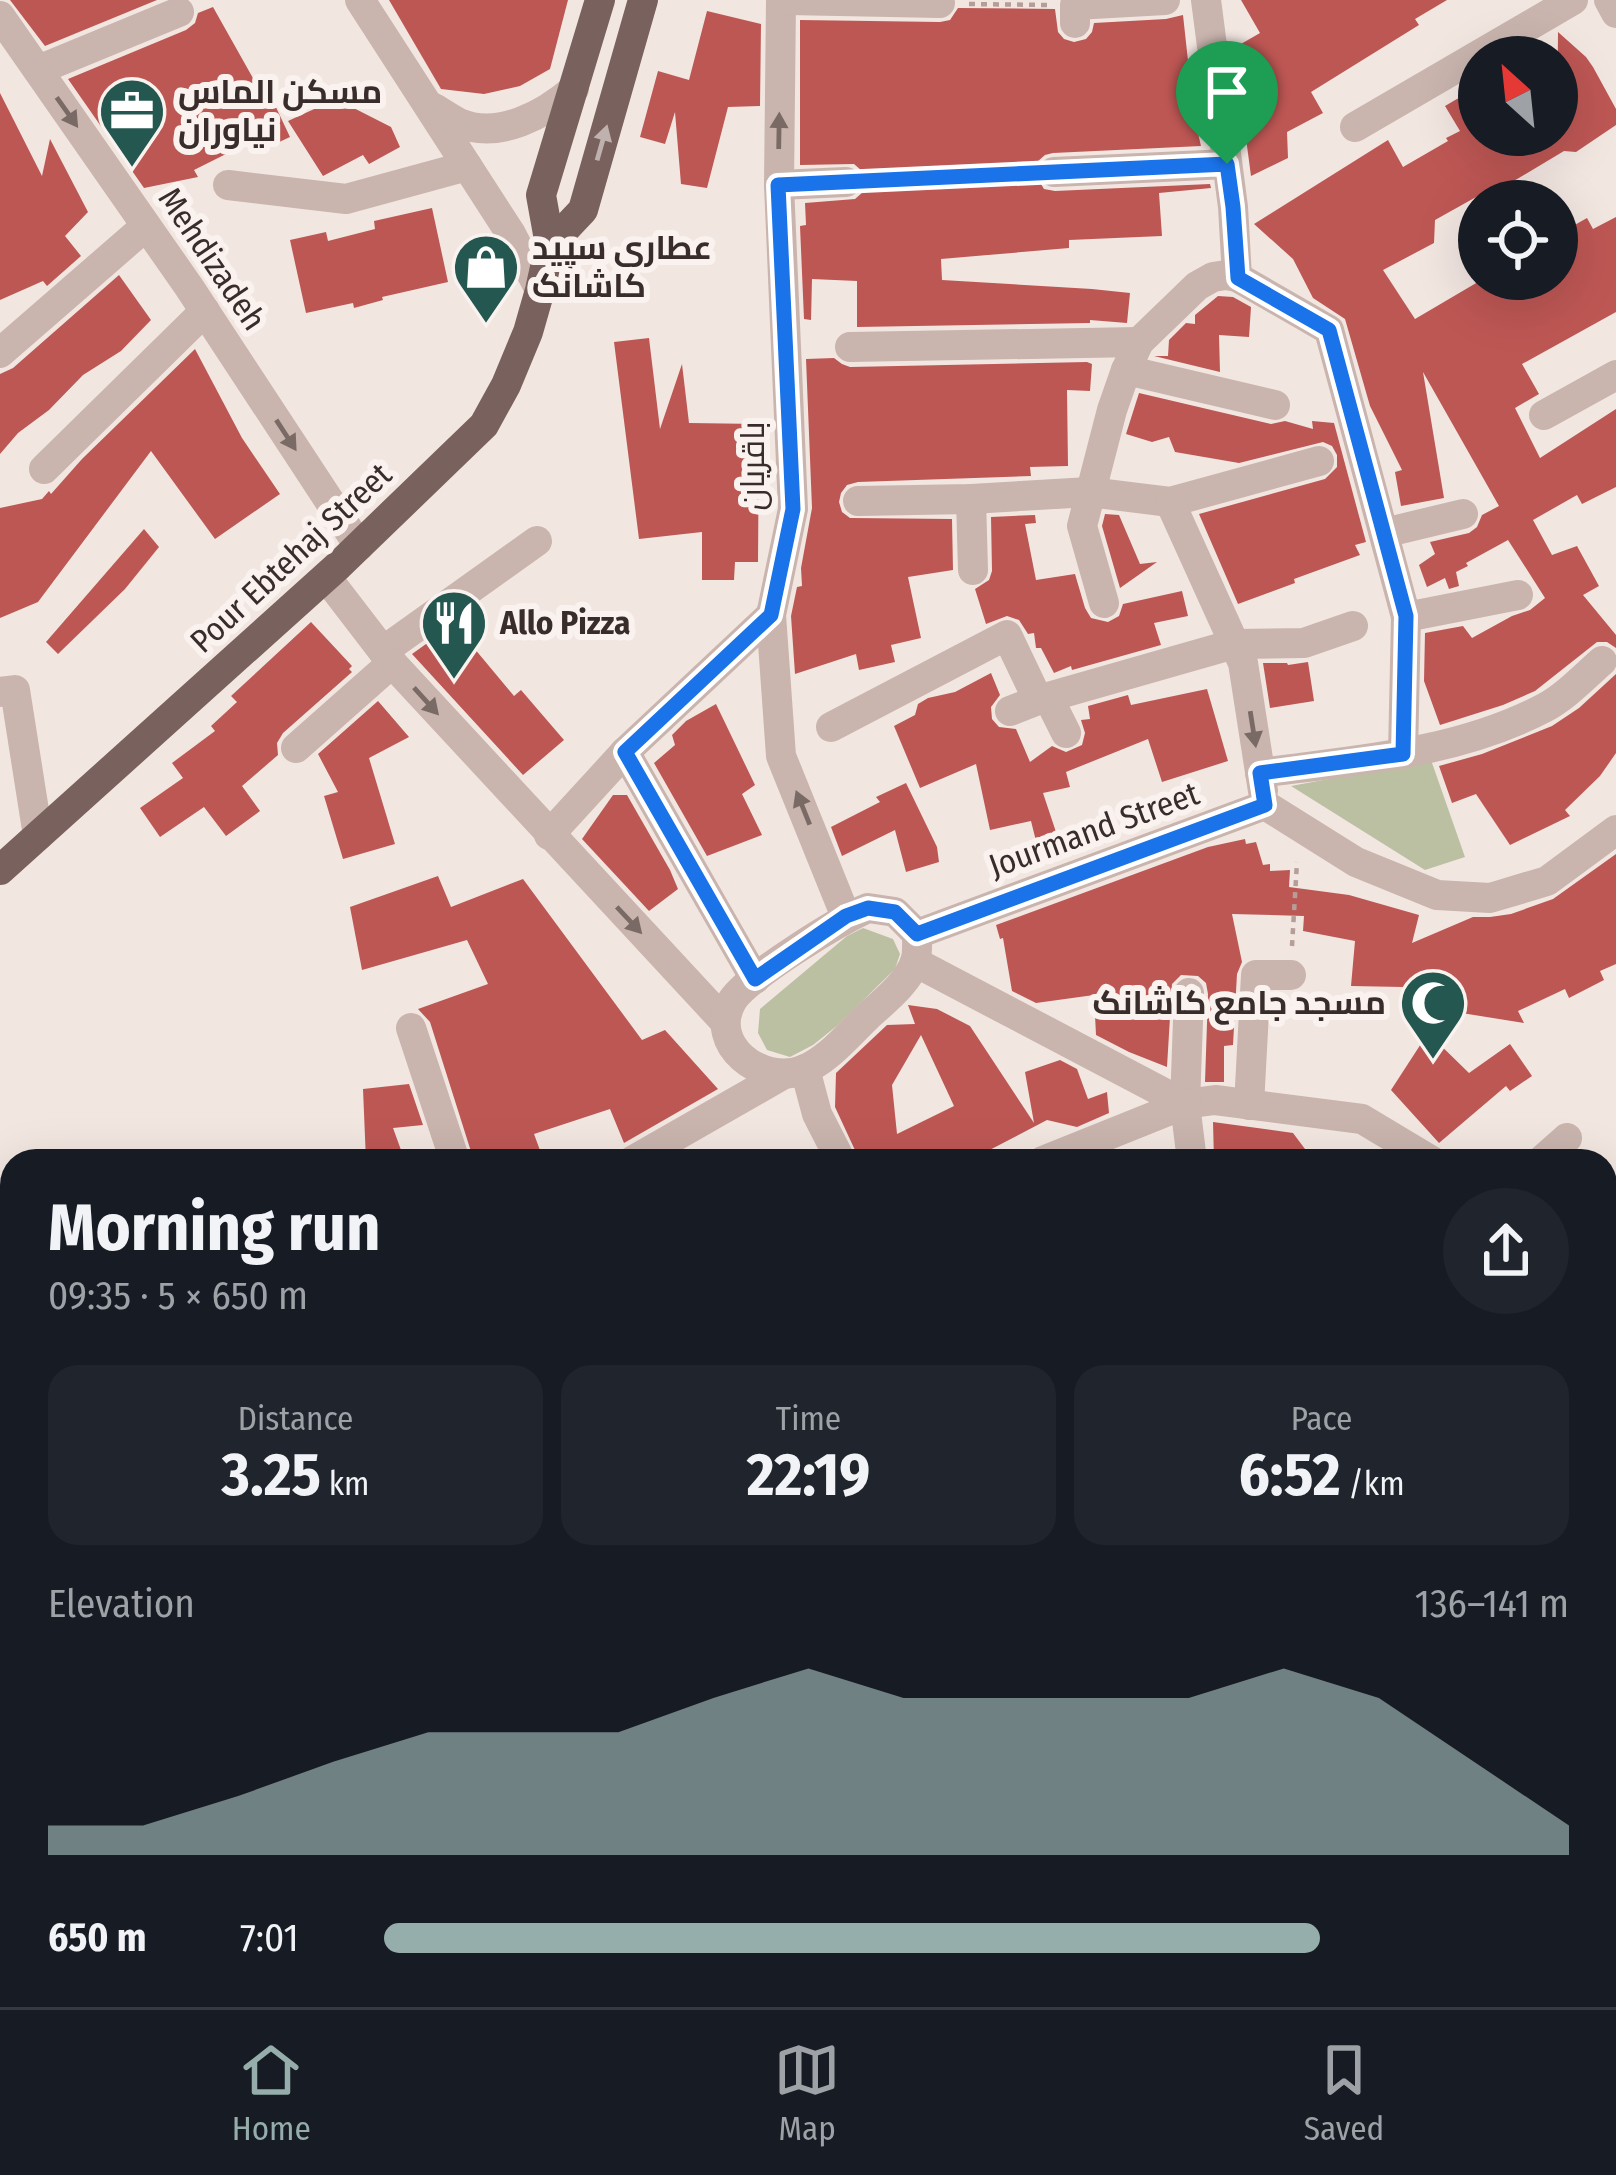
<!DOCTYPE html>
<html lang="en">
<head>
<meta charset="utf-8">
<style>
	:root { --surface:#171b24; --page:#20242c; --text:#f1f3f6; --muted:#9ea1a6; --line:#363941; --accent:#95adab }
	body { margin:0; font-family:"Fira Sans Condensed",Cairo,sans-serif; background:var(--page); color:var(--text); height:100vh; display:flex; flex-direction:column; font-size:45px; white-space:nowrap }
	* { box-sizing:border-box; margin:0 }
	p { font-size:39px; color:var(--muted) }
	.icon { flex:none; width:66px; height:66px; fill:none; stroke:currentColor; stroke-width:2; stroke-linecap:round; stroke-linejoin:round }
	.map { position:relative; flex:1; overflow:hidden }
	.panel { position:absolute; left:0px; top:1149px; width:1617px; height:858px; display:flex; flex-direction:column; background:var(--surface); border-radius:36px 36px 0 0; box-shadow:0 12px 48px #0002 }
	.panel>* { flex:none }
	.needle { width:78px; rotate:333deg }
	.controls { position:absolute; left:1458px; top:36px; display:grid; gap:24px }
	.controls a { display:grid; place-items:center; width:120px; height:120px; border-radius:50%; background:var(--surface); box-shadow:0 12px 48px #0002; font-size:60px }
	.pin { position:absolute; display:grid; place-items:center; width:102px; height:102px; color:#fff; margin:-123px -51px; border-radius:50% 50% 50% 0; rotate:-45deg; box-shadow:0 0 12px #0007 }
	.pin .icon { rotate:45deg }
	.round { display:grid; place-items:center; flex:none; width:126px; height:126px; border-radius:63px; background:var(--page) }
	.overview { display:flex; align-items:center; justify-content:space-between; height:204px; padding:0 48px }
	h1 { font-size:66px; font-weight:700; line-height:90px }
	.stats { display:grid; grid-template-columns:repeat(3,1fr); gap:18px; height:204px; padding:12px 48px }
	.stats div { display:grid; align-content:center; border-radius:30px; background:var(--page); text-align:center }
	.stats b { font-size:60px; font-weight:700 }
	.stats small { font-size:33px; font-weight:400 }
	.stats p { font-size:33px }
	.chart { height:336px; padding:24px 48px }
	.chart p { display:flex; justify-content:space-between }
	.chart svg { width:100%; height:216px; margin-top:12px; fill:var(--accent); opacity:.7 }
	ul { padding:0 48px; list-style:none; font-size:39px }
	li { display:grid; grid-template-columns:192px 144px 1fr; align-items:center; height:90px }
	li i { height:30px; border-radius:15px; background:var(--accent) }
	.tabs { display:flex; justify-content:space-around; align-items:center; height:168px; border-top:3px solid var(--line); background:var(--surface); font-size:33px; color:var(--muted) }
	.tabs a { display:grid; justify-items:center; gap:6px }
	.tabs .current { color:var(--accent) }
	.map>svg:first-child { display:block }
	.green { fill:#bcc0a2 }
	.building { fill:#bd5754; fill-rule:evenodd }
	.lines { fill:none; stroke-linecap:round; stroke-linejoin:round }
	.path { stroke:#b59e98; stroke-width:4.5; stroke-dasharray:6 6; stroke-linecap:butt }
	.minor { stroke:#c9b4ae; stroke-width:30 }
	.major { stroke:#79615e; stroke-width:30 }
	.oneway { fill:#7a6a66 }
	.oneway2 { fill:#bfb1ad }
	.route-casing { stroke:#fff; stroke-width:24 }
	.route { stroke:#1a73e8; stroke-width:15 }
	.labels { text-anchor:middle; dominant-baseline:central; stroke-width:12; stroke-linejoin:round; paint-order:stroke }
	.poi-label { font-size:33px; font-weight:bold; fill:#392d2c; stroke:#f9f2ee; text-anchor:start }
	.street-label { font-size:33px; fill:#392d2c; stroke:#f9f2ee }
</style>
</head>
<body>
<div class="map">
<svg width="1616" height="2007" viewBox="0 0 1616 2007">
	<rect width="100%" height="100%" fill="#f2e6e1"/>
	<g class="green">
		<path d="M 1431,760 L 1465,857 L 1425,870 L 1291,786 Z"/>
		<path d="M 863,928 L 893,939 L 900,954 L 895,969 L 838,1025 L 813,1045 L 790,1057 L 767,1050 L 758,1033 L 760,1009 L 847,936 Z"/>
		<path d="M 12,1545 L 12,1995 L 1389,1995 L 1391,2007 L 0,2007 L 0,1549 Z"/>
	</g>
	<g class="building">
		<path d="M 10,0 L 157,0 L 45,46 Z"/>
		<path d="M 389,0 L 568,0 L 550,69 L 520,86 L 484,94 L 441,89 Z"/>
		<path d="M 1241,0 L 1447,0 L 1415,19 L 1419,25 L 1311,92 L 1323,113 L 1287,132 L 1288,158 L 1251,176 L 1234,48 L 1260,33 Z"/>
		<path d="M 213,7 L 258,87 L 265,84 L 290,137 L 262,150 L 256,139 L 194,170 L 198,177 L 144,188 L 68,79 L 186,30 L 195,23 L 198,13 Z"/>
		<path d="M 958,8 L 1055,9 L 1058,32 L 1064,39 L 1074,42 L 1086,39 L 1092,32 L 1094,23 L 1166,19 L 1183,15 L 1194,116 L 1201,146 L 1053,153 L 1045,155 L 1037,162 L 1035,174 L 1044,189 L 1055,191 L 1210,184 L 1211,188 L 1159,193 L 1162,236 L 1069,240 L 1069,248 L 941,259 L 942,280 L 1092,289 L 1130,293 L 1127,323 L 1090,320 L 1090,323 L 857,327 L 857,281 L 812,279 L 811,320 L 804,319 L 800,226 L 806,225 L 805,203 L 855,199 L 863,192 L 865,182 L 862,171 L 854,164 L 800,165 L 800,20 L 940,22 L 950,20 Z"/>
		<path d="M 707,11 L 761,24 L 760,106 L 728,107 L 707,188 L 681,184 L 675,112 L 665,144 L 640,137 L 658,71 L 689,80 Z"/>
		<path d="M 1558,32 L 1586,57 L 1593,67 L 1616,109 L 1616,125 L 1576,152 L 1564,151 L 1497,191 L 1494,187 L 1435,220 L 1434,243 L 1383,270 L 1415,319 L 1483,279 L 1557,279 L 1557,235 L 1587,218 L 1593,229 L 1616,217 L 1616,312 L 1522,364 L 1539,394 L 1515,408 L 1540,458 L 1616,409 L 1616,487 L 1582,504 L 1577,495 L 1533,520 L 1552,555 L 1577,546 L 1599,586 L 1583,595 L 1616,635 L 1616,648 L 1607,642 L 1597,642 L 1535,691 L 1503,705 L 1440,725 L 1424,681 L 1425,633 L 1463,626 L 1472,638 L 1512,616 L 1530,610 L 1545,598 L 1508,540 L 1466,563 L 1468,566 L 1456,572 L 1459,586 L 1449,589 L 1445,578 L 1427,587 L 1419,565 L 1435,554 L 1430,542 L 1469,533 L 1477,527 L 1482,515 L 1499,506 L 1423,372 L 1444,498 L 1401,506 L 1395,472 L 1402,470 L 1370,406 L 1345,319 L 1313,298 L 1293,259 L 1254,224 L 1388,140 L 1403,167 L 1448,141 L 1446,138 L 1460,131 L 1445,106 L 1479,86 L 1479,135 L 1557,135 Z"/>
		<path d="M 0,93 L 42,176 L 50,139 L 88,212 L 65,236 L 81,256 L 47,286 L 43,281 L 0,300 Z"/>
		<path d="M 336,99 L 391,127 L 400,147 L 369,164 L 363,155 L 323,176 L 288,121 Z"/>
		<path d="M 432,208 L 448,282 L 382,297 L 383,300 L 354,308 L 353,303 L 306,313 L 290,240 L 326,232 L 328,241 L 375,229 L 374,221 Z"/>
		<path d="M 119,275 L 151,320 L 121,351 L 83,375 L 49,410 L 18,433 L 0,454 L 0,374 L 13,368 Z"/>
		<path d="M 1218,296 L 1233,297 L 1251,307 L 1249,337 L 1219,335 L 1220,372 L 1154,356 L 1168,356 L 1169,340 L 1186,323 L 1195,324 L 1195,315 Z"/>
		<path d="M 649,338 L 660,429 L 682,364 L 689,423 L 759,424 L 758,562 L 735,562 L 734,580 L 702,580 L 702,532 L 639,539 L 614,342 Z"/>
		<path d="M 195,349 L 242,438 L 280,494 L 215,539 L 151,451 L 38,602 L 0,618 L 0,508 L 42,499 L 49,491 L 51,494 L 82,459 Z"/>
		<path d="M 834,358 L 842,364 L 850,367 L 1087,362 L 1092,364 L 1090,391 L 1067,390 L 1068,466 L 1030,467 L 1031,476 L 858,482 L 847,485 L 841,493 L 839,502 L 842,512 L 850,518 L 952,519 L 953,570 L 908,577 L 921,638 L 891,645 L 895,662 L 859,670 L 856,654 L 795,674 L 791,616 L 797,587 L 802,586 L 801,568 L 812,508 L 806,359 Z"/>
		<path d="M 1139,393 L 1271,424 L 1285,421 L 1313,429 L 1312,421 L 1334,423 L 1366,542 L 1355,545 L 1360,555 L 1294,579 L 1295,583 L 1238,604 L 1199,514 L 1325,479 L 1337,467 L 1337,455 L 1332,446 L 1323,442 L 1239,463 L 1175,452 L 1169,437 L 1152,442 L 1126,434 Z"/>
		<path d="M 1105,514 L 1119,515 L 1140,564 L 1157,562 L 1120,588 L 1102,526 Z"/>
		<path d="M 1035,515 L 1036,523 L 1025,524 L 1036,580 L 1075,574 L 1085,608 L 1091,618 L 1108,622 L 1119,616 L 1123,604 L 1182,591 L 1188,616 L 1154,623 L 1161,645 L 1072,670 L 1071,666 L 1054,673 L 1041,648 L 1036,648 L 1034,633 L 1028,634 L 1019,620 L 1007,616 L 986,624 L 975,589 L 989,580 L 992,571 L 991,517 Z"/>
		<path d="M 144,529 L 159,547 L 125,589 L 58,654 L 46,642 Z"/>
		<path d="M 311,622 L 352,666 L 349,669 L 352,672 L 283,733 L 277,743 L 278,755 L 242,786 L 260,811 L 226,836 L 204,807 L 160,837 L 140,808 L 183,778 L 172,763 L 215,731 L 211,726 L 237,702 L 231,696 Z"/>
		<path d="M 454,624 L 514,696 L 521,690 L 564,740 L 523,775 L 412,654 Z"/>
		<path d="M 1308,662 L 1314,701 L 1270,708 L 1263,663 L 1287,663 L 1288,665 Z"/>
		<path d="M 991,673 L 1000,695 L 991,707 L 992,719 L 999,727 L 1016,729 L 1030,762 L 1052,746 L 1066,752 L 1082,745 L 1085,733 L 1081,720 L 1090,719 L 1088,706 L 1128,695 L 1131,705 L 1207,689 L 1228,761 L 1162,782 L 1148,739 L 1066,772 L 1070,787 L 1043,793 L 1060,844 L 1038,849 L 1031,821 L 990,830 L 976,764 L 920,788 L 894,726 L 915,715 L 918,704 L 928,698 L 955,692 Z"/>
		<path d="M 1616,674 L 1616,753 L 1600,776 L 1565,810 L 1570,816 L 1510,845 L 1476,794 L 1452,803 L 1439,766 L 1482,754 L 1552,726 L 1579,708 Z"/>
		<path d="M 378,701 L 409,737 L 369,758 L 395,844 L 343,859 L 324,796 L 338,792 L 318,754 Z"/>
		<path d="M 716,704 L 755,785 L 742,794 L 762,835 L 707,856 L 654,763 L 675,745 L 672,735 L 686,721 Z"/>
		<path d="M 906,783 L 937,847 L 939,862 L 906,872 L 895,830 L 842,856 L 831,827 L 880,802 L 876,797 Z"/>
		<path d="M 613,795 L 627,795 L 670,870 L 678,889 L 649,911 L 582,839 Z"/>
		<path d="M 1245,839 L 1246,844 L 1256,842 L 1263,865 L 1270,864 L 1270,871 L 1290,870 L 1289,887 L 1349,895 L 1419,915 L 1412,943 L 1473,917 L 1490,917 L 1511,914 L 1553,899 L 1616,854 L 1616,964 L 1600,971 L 1604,980 L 1569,998 L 1565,989 L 1518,1011 L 1524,1023 L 1418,1006 L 1410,1001 L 1403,987 L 1351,986 L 1355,941 L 1303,931 L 1304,916 L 1232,914 L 1242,962 L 1237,974 L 1233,1045 L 1224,1046 L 1224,1082 L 1205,1082 L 1208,994 L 1206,983 L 1198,976 L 1181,975 L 1172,984 L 1167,1067 L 1129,1052 L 1096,1035 L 1094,995 L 1036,1003 L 1012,991 L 1003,938 L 1000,939 L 996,925 L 1208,847 Z"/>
		<path d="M 438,876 L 451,907 L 523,879 L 642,1040 L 665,1030 L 718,1089 L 624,1143 L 610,1109 L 534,1134 L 541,1153 L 519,1161 L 474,1161 L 430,1022 L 418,1009 L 488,984 L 467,940 L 362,970 L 350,907 Z"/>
		<path d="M 908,1005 L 937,1009 L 970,1026 L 1034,1123 L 1025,1072 L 1060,1060 L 1077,1069 L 1088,1099 L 1107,1092 L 1109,1113 L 1077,1127 L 1047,1120 L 978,1156 L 973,1150 L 949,1161 L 860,1161 L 835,1107 L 836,1073 L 887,1025 L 915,1024 ZM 921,1035 L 954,1106 L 897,1134 L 892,1085 Z"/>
		<path d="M 1428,1033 L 1469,1073 L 1510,1044 L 1532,1076 L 1510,1091 L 1506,1086 L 1439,1143 L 1391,1090 Z"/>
		<path d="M 409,1084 L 423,1125 L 393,1128 L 405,1161 L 366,1161 L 363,1089 Z"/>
		<path d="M 1213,1122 L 1293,1133 L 1314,1161 L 1214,1161 Z"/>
	</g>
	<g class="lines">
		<g class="path">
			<path d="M 969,4 L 1048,5"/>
			<path d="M 876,181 L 1026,173"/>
			<path d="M 1292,946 L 1297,862"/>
		</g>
		<g class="minor">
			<path d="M 360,0 L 511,234 L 540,290"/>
			<path d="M 781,0 L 779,185 L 793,509 L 771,615 L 781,756 L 846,917"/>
			<path d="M 788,0 L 940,3 L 939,0"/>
			<path d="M 1206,0 L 1233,207 L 1237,277 L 1329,330 L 1406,617 L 1403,754"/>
			<path d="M 1609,0 L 1616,13"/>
			<path d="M 0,16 L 189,287 L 359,546"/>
			<path d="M 1075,23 L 1075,5 L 1165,0"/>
			<path d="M 38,70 L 179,12"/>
			<path d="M 434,108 C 442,113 451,119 459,123 C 499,140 545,114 574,89"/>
			<path d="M 1355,127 L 1573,0"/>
			<path d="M 1054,172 L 1227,164"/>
			<path d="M 228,185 L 346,199 L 467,166"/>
			<path d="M 779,185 L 846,182"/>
			<path d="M 850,347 L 1139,342"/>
			<path d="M 0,353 L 146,226"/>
			<path d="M 1126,370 L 1275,405"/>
			<path d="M 1544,415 L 1616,375"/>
			<path d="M 44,469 L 205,311"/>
			<path d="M 971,499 L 973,570"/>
			<path d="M 858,501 L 971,499 L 1089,492 L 1170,502 L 1319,461"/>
			<path d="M 1170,502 L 1243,663 L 1263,791"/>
			<path d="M 1384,533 L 1463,514"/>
			<path d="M 326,577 L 392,663 L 725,1022"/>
			<path d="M 1104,603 L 1082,526 L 1112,410 L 1126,370 L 1139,342 L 1197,286 L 1213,277 L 1226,275 L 1237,277"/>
			<path d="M 1406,617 L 1518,595"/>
			<path d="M 383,651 L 537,541"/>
			<path d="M 0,692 L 15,690 L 38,836"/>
			<path d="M 1048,697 L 1066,733"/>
			<path d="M 1010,711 L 1038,700 L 1234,644 L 1304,643 L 1353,626"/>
			<path d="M 831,727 L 1007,635 L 1038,700"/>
			<path d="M 296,748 L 392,663"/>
			<path d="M 625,752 L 755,979"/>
			<path d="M 1260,773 C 1356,760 1456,754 1544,708 C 1565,697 1584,677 1602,661"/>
			<path d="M 549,835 L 625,752 L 771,615"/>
			<path d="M 868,908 L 895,912 L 917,934 C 917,942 918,954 915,962 C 907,984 883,1002 867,1017 C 848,1035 828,1060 803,1070 C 762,1086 707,1045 732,1001 C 745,978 841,919 868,908 Z"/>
			<path d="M 917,934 L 1265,805 L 1356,862 L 1437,895 L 1490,898 L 1547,881 L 1616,830"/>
			<path d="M 915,962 L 1185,1104 L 1215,1100 L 1362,1119 L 1432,1161"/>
			<path d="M 1189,993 L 1185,1104 L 1192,1161"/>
			<path d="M 411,1028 L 455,1161"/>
			<path d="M 805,1069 L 817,1114 L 841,1161"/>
			<path d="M 1249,1105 L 1256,975 L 1291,975"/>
			<path d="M 632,1161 L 784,1074"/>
			<path d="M 1043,1161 L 1185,1104"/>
			<path d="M 1541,1161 L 1567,1138"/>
			<path d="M 1605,1235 L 1616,1228"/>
			<path d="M 1605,1356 L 1616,1384"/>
			<path d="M 0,1413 L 12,1403"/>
			<path d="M 1605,1663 L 1616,1660"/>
			<path d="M 1413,1995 L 1415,2007"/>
		</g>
		<g class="major">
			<path d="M 550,245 L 583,210 L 643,0"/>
			<path d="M 0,870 L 339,565 L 484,425 L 506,385 L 528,332 L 540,290 L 550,245 L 541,195 L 600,0"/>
		</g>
	</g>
	<defs><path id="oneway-solid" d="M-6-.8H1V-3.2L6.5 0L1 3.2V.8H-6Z" transform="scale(3)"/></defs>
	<g class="oneway">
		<use href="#oneway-solid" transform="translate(67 112) rotate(55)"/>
		<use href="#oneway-solid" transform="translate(779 131) rotate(-89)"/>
		<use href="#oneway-solid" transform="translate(286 435) rotate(57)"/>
		<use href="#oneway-solid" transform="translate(426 701) rotate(48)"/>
		<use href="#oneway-solid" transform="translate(1253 729) rotate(81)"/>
		<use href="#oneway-solid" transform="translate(803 808) rotate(-112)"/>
		<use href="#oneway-solid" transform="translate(629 920) rotate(47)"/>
	</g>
	<use class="oneway2" href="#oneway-solid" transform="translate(602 143) rotate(-74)"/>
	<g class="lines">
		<g class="route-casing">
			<path id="route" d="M 1227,164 L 1233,207 L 1238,278 L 1329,330 L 1406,616 L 1403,754 L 1260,773 L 1265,805 L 917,934 L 895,912 L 868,908 L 846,916 L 755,979 L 625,752 L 771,615 L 793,509 L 778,185 Z"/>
		</g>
		<use href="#route" class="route"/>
	</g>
	<defs>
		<g id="office-pin" transform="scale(3.45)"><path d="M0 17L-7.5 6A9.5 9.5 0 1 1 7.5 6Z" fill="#245750" stroke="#f9f2ee"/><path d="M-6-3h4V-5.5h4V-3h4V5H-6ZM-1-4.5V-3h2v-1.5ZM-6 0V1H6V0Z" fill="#fff"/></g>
		<g id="shop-pin" transform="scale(3.45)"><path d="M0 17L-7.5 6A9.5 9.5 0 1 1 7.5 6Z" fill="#245750" stroke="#f9f2ee"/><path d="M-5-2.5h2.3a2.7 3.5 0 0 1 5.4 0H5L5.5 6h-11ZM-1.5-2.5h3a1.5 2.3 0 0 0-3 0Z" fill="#fff"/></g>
		<g id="restaurant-pin" transform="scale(3.45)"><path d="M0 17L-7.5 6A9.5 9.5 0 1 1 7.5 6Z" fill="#245750" stroke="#f9f2ee"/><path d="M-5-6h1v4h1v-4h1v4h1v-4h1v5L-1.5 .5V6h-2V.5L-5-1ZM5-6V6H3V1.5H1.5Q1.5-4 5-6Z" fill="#fff"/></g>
		<g id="mosque-pin" transform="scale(3.45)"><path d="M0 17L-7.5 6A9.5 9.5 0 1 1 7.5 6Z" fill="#245750" stroke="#f9f2ee"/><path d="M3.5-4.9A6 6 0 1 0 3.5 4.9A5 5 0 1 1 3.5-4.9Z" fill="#fff"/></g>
	</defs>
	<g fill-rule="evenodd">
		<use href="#office-pin" x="132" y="111"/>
		<use href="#shop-pin" x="486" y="267"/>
		<use href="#restaurant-pin" x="454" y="623"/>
		<use href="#mosque-pin" x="1433" y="1003"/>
	</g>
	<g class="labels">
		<g class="poi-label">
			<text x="178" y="92">مسکن الماس<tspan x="178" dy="38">نیاوران</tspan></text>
			<text x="532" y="248">عطاری سپید<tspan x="532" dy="38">کاشانک</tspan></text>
			<text x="500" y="623">Allo Pizza</text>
			<text x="1386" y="1003" text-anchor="end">مسجد جامع کاشانک</text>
		</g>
		<g class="street-label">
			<text transform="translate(212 259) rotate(56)">Mehdizadeh</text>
			<text transform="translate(753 466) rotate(-90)">باقریان</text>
			<text transform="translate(291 558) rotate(-43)">Pour Ebtehaj Street</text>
			<text transform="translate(1094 830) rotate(-20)">Jourmand Street</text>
		</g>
	</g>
</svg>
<div class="controls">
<a><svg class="needle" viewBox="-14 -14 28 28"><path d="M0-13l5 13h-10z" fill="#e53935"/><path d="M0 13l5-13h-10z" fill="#9ea1a6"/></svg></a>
<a><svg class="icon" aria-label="locate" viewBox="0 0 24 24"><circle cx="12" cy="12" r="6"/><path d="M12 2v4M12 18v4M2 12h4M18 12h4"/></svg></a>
</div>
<div class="pin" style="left:1227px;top:164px;background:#1e9e55"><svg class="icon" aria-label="arrive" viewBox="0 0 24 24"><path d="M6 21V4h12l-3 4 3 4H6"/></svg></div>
<section class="panel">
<div class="overview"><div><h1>Morning run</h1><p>09:35 · 5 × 650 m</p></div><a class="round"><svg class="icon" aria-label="share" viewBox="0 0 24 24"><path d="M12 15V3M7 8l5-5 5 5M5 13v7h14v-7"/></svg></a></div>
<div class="stats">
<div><p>Distance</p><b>3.25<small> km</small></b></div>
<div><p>Time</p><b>22:19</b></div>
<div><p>Pace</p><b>6:52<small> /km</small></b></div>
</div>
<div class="chart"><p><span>Elevation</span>136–141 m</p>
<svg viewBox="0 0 160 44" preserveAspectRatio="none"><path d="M0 44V38L10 38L20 32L30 25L40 19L50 19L60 19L70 12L80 6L90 12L100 12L110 12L120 12L130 6L140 12L150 25L160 38V44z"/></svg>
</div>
<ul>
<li><b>650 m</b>7:01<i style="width:79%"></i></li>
</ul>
</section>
</div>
<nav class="tabs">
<a class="current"><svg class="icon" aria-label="home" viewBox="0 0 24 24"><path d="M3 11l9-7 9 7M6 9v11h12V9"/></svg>Home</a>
<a><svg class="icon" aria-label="map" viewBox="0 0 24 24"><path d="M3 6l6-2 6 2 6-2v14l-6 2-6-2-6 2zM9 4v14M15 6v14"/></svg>Map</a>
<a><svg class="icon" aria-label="saved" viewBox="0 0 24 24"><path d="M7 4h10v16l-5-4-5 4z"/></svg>Saved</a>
</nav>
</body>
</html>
